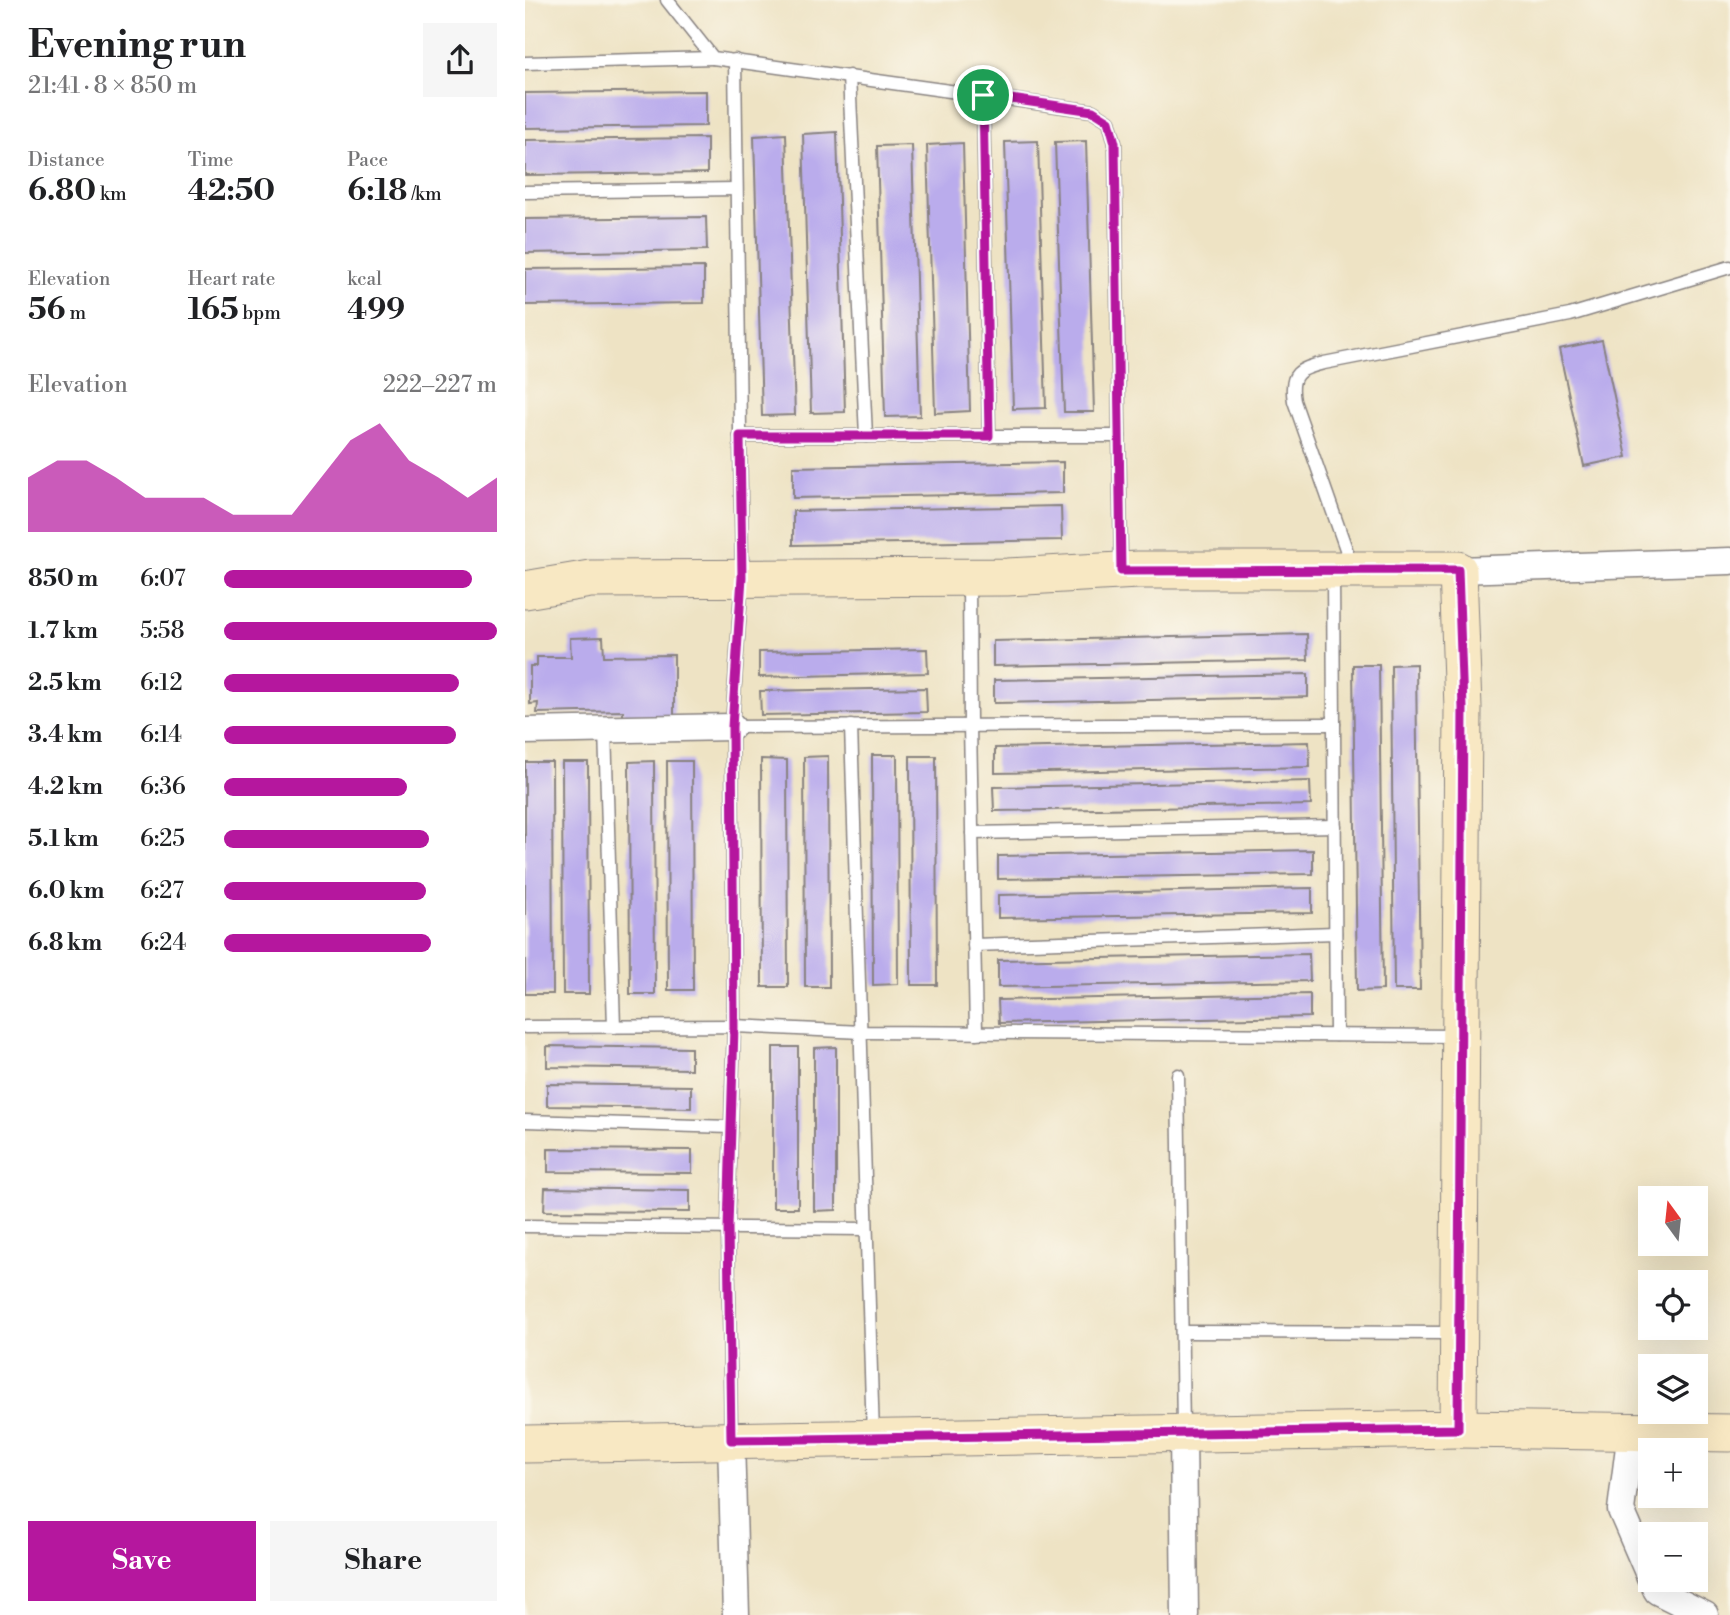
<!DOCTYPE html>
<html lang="en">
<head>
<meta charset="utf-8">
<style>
	:root { --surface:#fff; --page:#f6f6f6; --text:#202124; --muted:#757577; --accent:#b5179e }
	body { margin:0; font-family:"Libre Bodoni",serif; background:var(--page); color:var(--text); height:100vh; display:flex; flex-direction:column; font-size:26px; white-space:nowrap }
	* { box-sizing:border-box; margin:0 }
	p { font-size:23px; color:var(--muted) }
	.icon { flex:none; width:38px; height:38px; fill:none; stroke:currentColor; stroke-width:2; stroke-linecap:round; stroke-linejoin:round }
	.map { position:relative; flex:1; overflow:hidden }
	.sheet { display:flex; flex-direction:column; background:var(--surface); width:525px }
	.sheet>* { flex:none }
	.needle { width:46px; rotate:345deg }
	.controls { position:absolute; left:1113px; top:1186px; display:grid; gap:14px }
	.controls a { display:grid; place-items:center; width:70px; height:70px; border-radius:0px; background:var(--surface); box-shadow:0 7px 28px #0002; font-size:35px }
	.pin { position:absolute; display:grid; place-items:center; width:60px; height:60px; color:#fff; margin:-30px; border:4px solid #fff; border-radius:50%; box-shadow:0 2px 7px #0007 }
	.round { display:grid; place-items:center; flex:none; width:74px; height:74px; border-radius:0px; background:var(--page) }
	.overview { display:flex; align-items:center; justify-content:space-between; height:119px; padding:0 28px }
	h1 { font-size:38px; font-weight:700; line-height:52px }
	.metrics { display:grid; grid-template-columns:repeat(3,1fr); gap:10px; height:119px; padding:7px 28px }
	.metrics div { display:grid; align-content:center }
	.metrics b { font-size:30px; font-weight:700 }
	.metrics small { font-size:19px; font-weight:400 }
	.metrics p { font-size:19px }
	.chart { height:196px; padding:14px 28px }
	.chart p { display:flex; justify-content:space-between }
	.chart svg { width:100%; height:126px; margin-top:7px; fill:var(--accent); opacity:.7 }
	.action { display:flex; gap:14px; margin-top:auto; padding:14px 28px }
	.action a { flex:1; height:80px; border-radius:0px; background:var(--accent); color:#fff; font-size:28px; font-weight:700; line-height:80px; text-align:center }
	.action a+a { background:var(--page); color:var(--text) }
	ul { padding:0 28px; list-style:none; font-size:23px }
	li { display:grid; grid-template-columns:112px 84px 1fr; align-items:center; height:52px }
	li i { height:18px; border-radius:9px; background:var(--accent) }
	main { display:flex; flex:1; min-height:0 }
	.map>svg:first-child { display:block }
	.building { fill:#baacec }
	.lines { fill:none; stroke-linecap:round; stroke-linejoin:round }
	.lane-casing { stroke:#888280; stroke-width:15 }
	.street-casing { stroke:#888280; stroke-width:29 }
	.secondary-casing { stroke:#888280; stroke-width:39 }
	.lane { stroke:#fff; stroke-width:12 }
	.street { stroke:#fff; stroke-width:26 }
	.secondary { stroke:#f8e8c3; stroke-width:37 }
	.route-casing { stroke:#fff; stroke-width:14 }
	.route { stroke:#b5179e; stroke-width:9 }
</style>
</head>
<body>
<main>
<section class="sheet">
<div class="overview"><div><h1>Evening run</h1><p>21:41 · 8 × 850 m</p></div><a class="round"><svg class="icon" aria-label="share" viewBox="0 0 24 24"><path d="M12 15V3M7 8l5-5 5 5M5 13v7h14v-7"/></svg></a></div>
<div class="metrics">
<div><p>Distance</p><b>6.80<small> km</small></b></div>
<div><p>Time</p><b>42:50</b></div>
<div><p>Pace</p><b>6:18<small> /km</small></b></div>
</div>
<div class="metrics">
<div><p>Elevation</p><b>56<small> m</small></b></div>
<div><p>Heart rate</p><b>165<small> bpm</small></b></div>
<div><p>kcal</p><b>499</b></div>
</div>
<div class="chart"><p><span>Elevation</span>222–227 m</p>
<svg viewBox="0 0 160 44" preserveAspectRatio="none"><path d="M0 44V25L10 19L20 19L30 25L40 32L50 32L60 32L70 38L80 38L90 38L100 25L110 12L120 6L130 19L140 25L150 32L160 25V44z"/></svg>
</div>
<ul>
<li><b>850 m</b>6:07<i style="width:91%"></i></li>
<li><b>1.7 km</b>5:58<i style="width:100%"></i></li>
<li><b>2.5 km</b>6:12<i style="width:86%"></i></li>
<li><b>3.4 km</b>6:14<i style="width:85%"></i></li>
<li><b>4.2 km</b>6:36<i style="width:67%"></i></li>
<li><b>5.1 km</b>6:25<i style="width:75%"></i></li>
<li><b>6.0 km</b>6:27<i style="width:74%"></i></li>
<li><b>6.8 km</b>6:24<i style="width:76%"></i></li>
</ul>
<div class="action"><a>Save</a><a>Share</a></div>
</section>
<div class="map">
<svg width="1205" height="1615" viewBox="0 0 1205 1615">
	<rect width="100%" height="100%" fill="#fbf7ec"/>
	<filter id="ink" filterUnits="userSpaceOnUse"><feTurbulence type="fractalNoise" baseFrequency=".0143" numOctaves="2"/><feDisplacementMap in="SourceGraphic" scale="14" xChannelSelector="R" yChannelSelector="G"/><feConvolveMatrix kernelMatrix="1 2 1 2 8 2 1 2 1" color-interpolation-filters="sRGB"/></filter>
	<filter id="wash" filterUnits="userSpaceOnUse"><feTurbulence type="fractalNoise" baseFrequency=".00686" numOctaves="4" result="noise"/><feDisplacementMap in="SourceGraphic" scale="28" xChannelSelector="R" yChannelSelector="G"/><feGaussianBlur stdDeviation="1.57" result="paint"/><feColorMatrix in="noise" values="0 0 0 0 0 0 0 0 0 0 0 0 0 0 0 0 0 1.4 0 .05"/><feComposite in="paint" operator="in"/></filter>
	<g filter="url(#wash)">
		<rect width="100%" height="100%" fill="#eee3c4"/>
		<g id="blocks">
			<g class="building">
				<path d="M 181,91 L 181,126 L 0,128 L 0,93 Z"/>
				<path d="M 312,132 L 320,412 L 286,413 L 278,134 Z"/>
				<path d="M 261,134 L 270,415 L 237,416 L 229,136 Z"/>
				<path d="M 182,138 L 182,173 L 0,175 L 0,140 Z"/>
				<path d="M 513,141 L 521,408 L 488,409 L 480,142 Z"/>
				<path d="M 561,141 L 569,412 L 539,412 L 530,142 Z"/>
				<path d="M 438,143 L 445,411 L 410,413 L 402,145 Z"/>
				<path d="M 387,145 L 395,416 L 360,417 L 352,146 Z"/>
				<path d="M 181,217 L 182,250 L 0,253 L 0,219 Z"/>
				<path d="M 179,267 L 179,303 L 0,305 L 0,269 Z"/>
				<path d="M 1077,340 L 1102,457 L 1059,466 L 1034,349 Z"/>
				<path d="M 538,462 L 538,493 L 268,498 L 268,467 Z"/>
				<path d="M 536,506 L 537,540 L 268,545 L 268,511 Z"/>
				<path d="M 782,634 L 783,660 L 468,666 L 468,641 Z"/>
				<path d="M 78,637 L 79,656 L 149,655 L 149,718 L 98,719 L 98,711 L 12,713 L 13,703 L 5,704 L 5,666 L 12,666 L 12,657 L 46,657 L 45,638 Z"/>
				<path d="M 402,649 L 403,673 L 234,677 L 234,652 Z"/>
				<path d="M 891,664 L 895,990 L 869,990 L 866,665 Z"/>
				<path d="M 828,665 L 854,665 L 858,990 L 832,991 Z"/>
				<path d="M 783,674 L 783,697 L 469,703 L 469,680 Z"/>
				<path d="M 401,688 L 402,712 L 236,715 L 235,691 Z"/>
				<path d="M 784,742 L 785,767 L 470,773 L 470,748 Z"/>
				<path d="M 347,755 L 372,755 L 373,984 L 348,985 Z"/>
				<path d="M 303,756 L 304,987 L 280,987 L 279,757 Z"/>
				<path d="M 385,756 L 411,756 L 412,985 L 386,985 Z"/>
				<path d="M 236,759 L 262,760 L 263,987 L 237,987 Z"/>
				<path d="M 129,761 L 130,994 L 105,994 L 104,762 Z"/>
				<path d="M 142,761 L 167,761 L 168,990 L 143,990 Z"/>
				<path d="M 0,762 L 27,762 L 28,994 L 0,994 Z"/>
				<path d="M 37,762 L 63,762 L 64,994 L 38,994 Z"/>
				<path d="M 785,781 L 786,805 L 469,811 L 468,787 Z"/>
				<path d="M 788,850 L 788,874 L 473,879 L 473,856 Z"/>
				<path d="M 787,888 L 787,913 L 473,918 L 473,895 Z"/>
				<path d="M 784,954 L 785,981 L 473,987 L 473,960 Z"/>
				<path d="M 785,994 L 785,1017 L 474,1023 L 473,1000 Z"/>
				<path d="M 22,1046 L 166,1048 L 166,1069 L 22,1067 Z"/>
				<rect x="248" y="1047" width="25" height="161"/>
				<path d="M 311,1047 L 311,1210 L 289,1211 L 289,1048 Z"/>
				<path d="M 22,1084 L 166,1086 L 166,1108 L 22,1106 Z"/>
				<path d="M 23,1149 L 167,1150 L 167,1173 L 23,1172 Z"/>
				<path d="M 20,1188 L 165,1190 L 165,1212 L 19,1211 Z"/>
			</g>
		</g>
	</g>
	<g filter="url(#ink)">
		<use href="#blocks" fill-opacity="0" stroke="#888280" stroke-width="2"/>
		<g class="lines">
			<g class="lane-casing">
				<g id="lane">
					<path d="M 142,0 L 188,58 L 568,111 L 584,121 L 590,143 L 596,567"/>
					<path d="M 0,63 L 188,58"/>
					<path d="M 324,76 L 341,436"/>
					<path d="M 458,95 L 464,436"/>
					<path d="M 0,192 L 211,189"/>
					<path d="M 215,436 L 594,436"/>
					<path d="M 827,566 L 769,401 C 764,373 774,369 799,363 L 1045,315 L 1205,267"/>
					<path d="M 808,574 L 811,1035"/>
					<path d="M 444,581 L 445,725 L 451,1033"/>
					<path d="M 326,726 L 348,1436"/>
					<path d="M 207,727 L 809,724"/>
					<path d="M 80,729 L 89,1027"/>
					<path d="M 447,833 L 810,826"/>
					<path d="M 449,945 L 810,933"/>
					<path d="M 0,1027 L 209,1026 L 337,1032 L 934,1036"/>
					<path d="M 653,1075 L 658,1431"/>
					<path d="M 0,1121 L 206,1127"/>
					<path d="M 0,1226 L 341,1229"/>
					<path d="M 657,1332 L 929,1333"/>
					<path d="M 206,1437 L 203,1228 L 209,1026 L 207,727 L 217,577 L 210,60"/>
				</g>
			</g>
			<g class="street-casing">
				<g id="street">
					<path d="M 933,570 L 1205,561"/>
					<path d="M 0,731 L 207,727"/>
					<path d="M 1106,1431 L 1096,1510 L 1125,1577"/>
					<path d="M 658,1433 L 660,1615"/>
					<path d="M 206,1440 L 211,1615"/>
					<path d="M 1127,1580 L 1132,1591 L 1180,1615"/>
				</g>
			</g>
			<g class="secondary-casing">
				<g id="secondary">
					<path d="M 0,590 L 65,579 L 482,577 L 613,570 L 933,570 L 938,708 L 933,1429 L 0,1444"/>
					<path d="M 933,1429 L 1205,1433"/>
				</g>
			</g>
			<use href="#lane" class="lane"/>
			<use href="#street" class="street"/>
			<use href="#secondary" class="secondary"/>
		</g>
	</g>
	<g class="lines" filter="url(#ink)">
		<g class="route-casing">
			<path id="route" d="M 458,95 L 568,111 L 584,121 L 590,143 L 596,571 L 933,570 L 938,708 L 933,1429 L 206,1440 L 203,1228 L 209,1027 L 207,727 L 217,577 L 215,436 L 464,436 Z"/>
		</g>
		<use href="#route" class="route"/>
	</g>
</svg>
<div class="controls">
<a><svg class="needle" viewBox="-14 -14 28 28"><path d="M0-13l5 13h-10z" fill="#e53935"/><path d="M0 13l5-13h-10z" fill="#757577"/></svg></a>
<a><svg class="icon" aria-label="locate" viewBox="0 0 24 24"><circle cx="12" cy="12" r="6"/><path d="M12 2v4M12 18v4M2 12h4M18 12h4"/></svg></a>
<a><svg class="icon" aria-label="layers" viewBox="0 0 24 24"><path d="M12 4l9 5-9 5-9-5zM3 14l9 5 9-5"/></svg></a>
<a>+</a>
<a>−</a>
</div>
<div class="pin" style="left:458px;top:95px;background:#1e9e55"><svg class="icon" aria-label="arrive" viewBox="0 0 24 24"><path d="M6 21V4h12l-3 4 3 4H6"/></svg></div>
</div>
</main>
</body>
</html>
